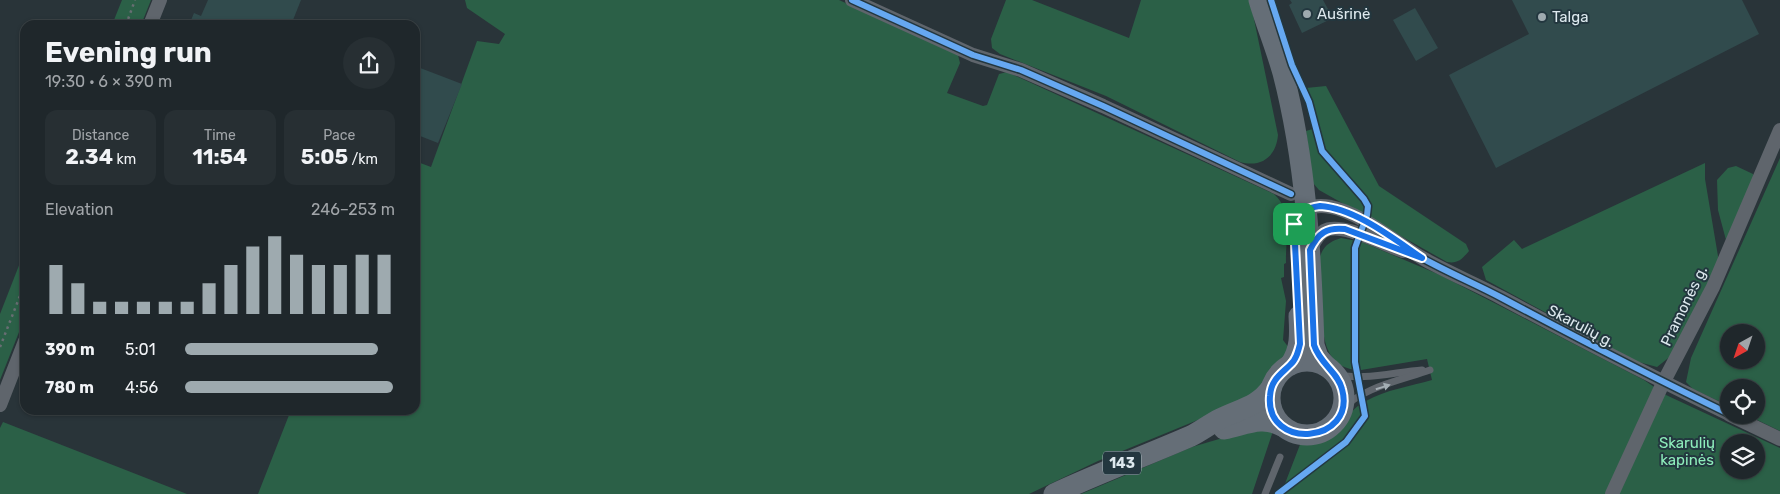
<!DOCTYPE html>
<html lang="en">
<head>
<meta charset="utf-8">
<style>
	:root { --surface:#1f272b; --page:#272f33; --text:#f1f3f6; --muted:#a1a5a9; --line:#3c4447; --accent:#9eaaaf }
	body { margin:0; font-family:Rubik,sans-serif; background:var(--page); color:var(--text); height:100vh; display:flex; flex-direction:column; font-size:19px; white-space:nowrap }
	* { box-sizing:border-box; margin:0 }
	p { font-size:16px; color:var(--muted) }
	.icon { flex:none; width:28px; height:28px; fill:none; stroke:currentColor; stroke-width:2; stroke-linecap:round; stroke-linejoin:round }
	.map { position:relative; flex:1; overflow:hidden }
	.details { position:absolute; left:20px; top:20px; width:400px; height:395px; display:flex; flex-direction:column; background:var(--surface); border-radius:15px; box-shadow:0 1px 4px #0004,0 0 0 1px var(--line) }
	.details>* { flex:none }
	.needle { width:32px; rotate:220deg }
	.tools { position:absolute; left:1720px; top:324px; display:grid; gap:10px }
	.tools a { display:grid; place-items:center; width:45px; height:45px; border-radius:50%; background:var(--surface); box-shadow:0 1px 4px #0004,0 0 0 1px var(--line); font-size:25px }
	.pin { position:absolute; display:grid; place-items:center; width:42px; height:42px; color:#fff; margin:-21px; border-radius:10px; box-shadow:0 2px 8px #0006 }
	.round { display:grid; place-items:center; flex:none; width:52px; height:52px; border-radius:26px; background:var(--page) }
	.headline { display:flex; align-items:center; justify-content:space-between; height:85px; padding:0 25px }
	h1 { font-size:28px; font-weight:700; line-height:38px }
	.stats { display:grid; grid-template-columns:repeat(3,1fr); gap:8px; height:85px; padding:5px 25px }
	.stats div { display:grid; align-content:center; border-radius:12px; background:var(--page); text-align:center }
	.stats b { font-size:21px; font-weight:700 }
	.stats small { font-size:14px; font-weight:400 }
	.stats p { font-size:14px }
	.chart { height:140px; padding:10px 25px }
	.chart p { display:flex; justify-content:space-between }
	.chart svg { width:100%; height:90px; margin-top:5px; stroke:var(--accent); stroke-width:6 }
	ul { padding:0 25px; list-style:none; font-size:16px }
	li { display:grid; grid-template-columns:80px 60px 1fr; align-items:center; height:38px }
	li i { height:12px; border-radius:6px; background:var(--accent) }
	.map>svg:first-child { display:block }
	.green { fill:#2b6047; fill-rule:evenodd }
	.building { fill:#314b4d }
	.lines { fill:none; stroke-linecap:round; stroke-linejoin:round }
	.path { stroke:#686e73; stroke-width:2.5; stroke-dasharray:2.5 4; stroke-linecap:butt }
	.lane { stroke:#5f656c; stroke-width:7 }
	.street { stroke:#5f656c; stroke-width:14 }
	.primary { stroke:#656e77; stroke-width:21 }
	.cycleway-casing { stroke:#23373f; stroke-width:9 }
	.cycleway { stroke:#66a8f1; stroke-width:6 }
	.oneway { fill:#a4aeb4 }
	.route-casing { stroke:#fff; stroke-width:10 }
	.route { stroke:#1a73e8; stroke-width:6 }
	.poi-dot { fill:#9eaaaf; stroke:#23373f; stroke-width:2 }
	.labels { text-anchor:middle; dominant-baseline:central; stroke-width:4; stroke-linejoin:round; paint-order:stroke }
	.shield { fill:#23373f; stroke:#a5b4ba; stroke-width:1 }
	.shield-label { font-size:14px; font-weight:bold; fill:#dde9ee }
	.poi-label { font-size:15px; fill:#dde9ee; stroke:#23373f; text-anchor:start }
	.street-label { font-size:15px; fill:#dde9ee; stroke:#23373f }
	.park-label { font-size:15px; fill:#8eedbb; stroke:#23373f }
</style>
</head>
<body>
<div class="map">
<svg width="1780" height="494" viewBox="0 0 1780 494">
	<rect width="100%" height="100%" fill="#293439"/>
	<g class="green">
		<path d="M 122,0 L 151,0 L 141,25 L 112,25 Z"/>
		<path d="M 465,0 L 839,0 L 958,55 L 960,63 L 947,93 L 983,106 L 987,105 L 999,74 L 1007,72 L 1274,194 C 1294,212 1285,239 1286,263 L 1284,264 L 1284,277 L 1281,278 L 1286,301 L 1283,340 L 1289,348 C 1280,367 1260,388 1244,401 L 1098,461 L 1029,494 L 258,494 L 291,410 L 415,410 L 415,161 L 431,167 L 477,41 L 499,44 L 505,34 L 467,8 Z"/>
		<path d="M 1006,0 L 1032,0 L 1129,38 L 1141,0 L 1250,0 L 1278,135 C 1276,157 1261,168 1240,162 L 1106,96 L 1000,54 L 992,48 L 991,39 Z"/>
		<path d="M 1326,86 L 1379,186 L 1466,244 L 1469,251 C 1462,259 1458,264 1447,262 L 1319,190 L 1313,183 L 1306,131 L 1319,127 L 1306,88 Z"/>
		<path d="M 1780,158 L 1780,431 L 1747,415 L 1756,415 L 1756,388 L 1729,388 L 1729,406 L 1693,389 L 1686,382 L 1691,358 ZM 1729,332 L 1756,332 L 1756,360 L 1729,360 Z"/>
		<path d="M 1705,163 L 1705,179 L 1719,262 L 1672,355 L 1657,367 L 1635,361 L 1486,280 L 1482,267 L 1514,240 L 1522,249 Z"/>
		<path d="M 1736,166 L 1753,174 L 1754,180 L 1726,240 L 1718,210 L 1717,180 L 1728,168 Z"/>
		<path d="M 1341,238 L 1362,242 L 1440,275 L 1644,380 L 1666,395 L 1780,448 L 1780,494 L 1281,494 L 1301,442 C 1343,445 1338,415 1366,401 C 1385,390 1411,386 1432,380 L 1427,359 L 1361,370 C 1319,370 1323,326 1321,296 C 1320,283 1315,266 1321,254 C 1325,244 1332,241 1341,238 ZM 1729,442 L 1756,442 L 1756,470 L 1729,470 Z"/>
		<path d="M 25,250 L 25,317 L 0,380 L 0,314 Z"/>
		<path d="M 3,422 L 187,494 L 0,494 L 0,428 Z"/>
		<path d="M 1253,429 L 1273,431 L 1252,494 L 1081,494 L 1192,447 Z"/>
	</g>
	<g class="building">
		<path d="M 208,0 L 301,0 L 291,25 L 189,25 L 194,13 L 201,16 Z"/>
		<path d="M 1290,0 L 1323,0 L 1333,18 L 1302,33 L 1289,5 L 1292,3 Z"/>
		<path d="M 1512,0 L 1742,0 L 1759,34 L 1496,168 L 1449,75 L 1529,34 Z"/>
		<path d="M 1415,8 L 1438,48 L 1416,61 L 1393,20 Z"/>
		<path d="M 415,66 L 462,84 L 438,143 L 415,134 Z"/>
	</g>
	<g class="lines">
		<g class="path">
			<path d="M 126,25 L 135,0"/>
			<path d="M 0,347 L 25,283"/>
		</g>
		<g class="lane">
			<path d="M 1334,373 C 1360,382 1394,372 1422,370"/>
			<path d="M 1342,410 C 1360,388 1402,380 1430,370"/>
			<path d="M 1265,494 L 1280,457"/>
		</g>
		<g class="street">
			<path d="M 852,0 L 973,55 L 1021,70 L 1103,106 L 1291,194"/>
			<path d="M 150,25 L 160,0"/>
			<path d="M 1294,224 C 1301,208 1314,204 1331,207 C 1364,214 1395,243 1424,259 C 1449,273 1476,284 1502,298 C 1577,338 1652,377 1729,414"/>
			<path d="M 1310,250 C 1314,243 1317,235 1324,231 C 1340,221 1385,245 1403,251"/>
			<path d="M 0,405 L 25,341"/>
			<path d="M 1730,415 L 1780,439"/>
			<path d="M 1612,494 L 1663,383 L 1713,287 L 1780,130"/>
		</g>
		<g class="primary">
			<path d="M 1259,0 C 1266,24 1276,48 1283,73 C 1306,162 1311,253 1314,345 L 1318,357 L 1327,367"/>
			<circle cx="1307" cy="398" r="37"/>
			<path d="M 1290,365 C 1301,349 1300,334 1299,316"/>
			<path d="M 1224,429 C 1245,425 1262,415 1282,426"/>
			<path d="M 1054,494 C 1099,473 1145,456 1191,436 C 1201,431 1210,424 1220,419 C 1239,409 1258,407 1271,388"/>
		</g>
		<g class="cycleway-casing">
			<g id="cycleway">
				<path d="M 852,0 L 973,55 L 1021,70 L 1103,106 L 1291,194"/>
				<path d="M 1271,0 L 1292,65 L 1309,102 L 1322,151 L 1364,199 L 1368,206 L 1367,215 L 1355,248 L 1355,362 L 1365,416 L 1346,442 L 1278,494"/>
				<path d="M 1294,224 C 1301,208 1314,204 1331,207 C 1364,214 1395,243 1424,259 C 1449,273 1476,284 1502,298 C 1577,338 1652,377 1729,414"/>
			</g>
		</g>
		<use href="#cycleway" class="cycleway"/>
	</g>
	<defs><path id="oneway-solid" d="M-6-.8H1V-3.2L6.5 0L1 3.2V.8H-6Z" transform="scale(1.25)"/></defs>
	<use class="oneway" href="#oneway-solid" transform="translate(1383 387) rotate(-17)"/>
	<g class="lines">
		<g class="route-casing">
			<path id="route" d="M 1320,206 C 1355,208 1394,239 1422,258 L 1345,229 C 1327,227 1318,233 1310,250 L 1314,345 C 1320,364 1338,372 1342,389 C 1357,444 1265,451 1270,396 C 1271,380 1280,375 1290,365 C 1296,360 1298,352 1300,344 L 1294,224 C 1300,211 1306,208 1320,206 Z"/>
		</g>
		<use href="#route" class="route"/>
	</g>
	<g class="poi-dot">
		<circle cx="1307" cy="14" r="5"/>
		<circle cx="1542" cy="17" r="5"/>
	</g>
	<g class="labels">
		<rect class="shield" x="1103" y="451.5" width="38" height="23" rx="4"/>
		<g class="shield-label">
			<text x="1122" y="463">143</text>
		</g>
		<g class="poi-label">
			<text x="1317" y="14">Aušrinė</text>
			<text x="1552" y="17">Talga</text>
		</g>
		<g class="street-label">
			<text transform="translate(1684 306) rotate(-64)">Pramonės g.</text>
			<text transform="translate(1581 326) rotate(28)">Skarulių g.</text>
		</g>
		<g class="park-label">
			<text x="1687" y="443">Skarulių<tspan x="1687" dy="17">kapinės</tspan></text>
		</g>
	</g>
</svg>
<div class="tools">
<a><svg class="needle" viewBox="-14 -14 28 28"><path d="M0-13l5 13h-10z" fill="#e53935"/><path d="M0 13l5-13h-10z" fill="#a1a5a9"/></svg></a>
<a><svg class="icon" aria-label="locate" viewBox="0 0 24 24"><circle cx="12" cy="12" r="6"/><path d="M12 2v4M12 18v4M2 12h4M18 12h4"/></svg></a>
<a><svg class="icon" aria-label="layers" viewBox="0 0 24 24"><path d="M12 4l9 5-9 5-9-5zM3 14l9 5 9-5"/></svg></a>
</div>
<div class="pin" style="left:1294px;top:224px;background:#1e9e55"><svg class="icon" aria-label="arrive" viewBox="0 0 24 24"><path d="M6 21V4h12l-3 4 3 4H6"/></svg></div>
<section class="details">
<div class="headline"><div><h1>Evening run</h1><p>19:30 · 6 × 390 m</p></div><a class="round"><svg class="icon" aria-label="share" viewBox="0 0 24 24"><path d="M12 15V3M7 8l5-5 5 5M5 13v7h14v-7"/></svg></a></div>
<div class="stats">
<div><p>Distance</p><b>2.34<small> km</small></b></div>
<div><p>Time</p><b>11:54</b></div>
<div><p>Pace</p><b>5:05<small> /km</small></b></div>
</div>
<div class="chart"><p><span>Elevation</span>246–253 m</p>
<svg viewBox="0 0 160 44" preserveAspectRatio="none"><path d="M5 44V20M15 44V29M25 44V38M35 44V38M45 44V38M55 44V38M65 44V38M75 44V29M85 44V20M95 44V11M105 44V6M115 44V15M125 44V20M135 44V20M145 44V15M155 44V15"/></svg>
</div>
<ul>
<li><b>390 m</b>5:01<i style="width:92%"></i></li>
<li><b>780 m</b>4:56<i style="width:99%"></i></li>
</ul>
</section>
</div>
</body>
</html>
